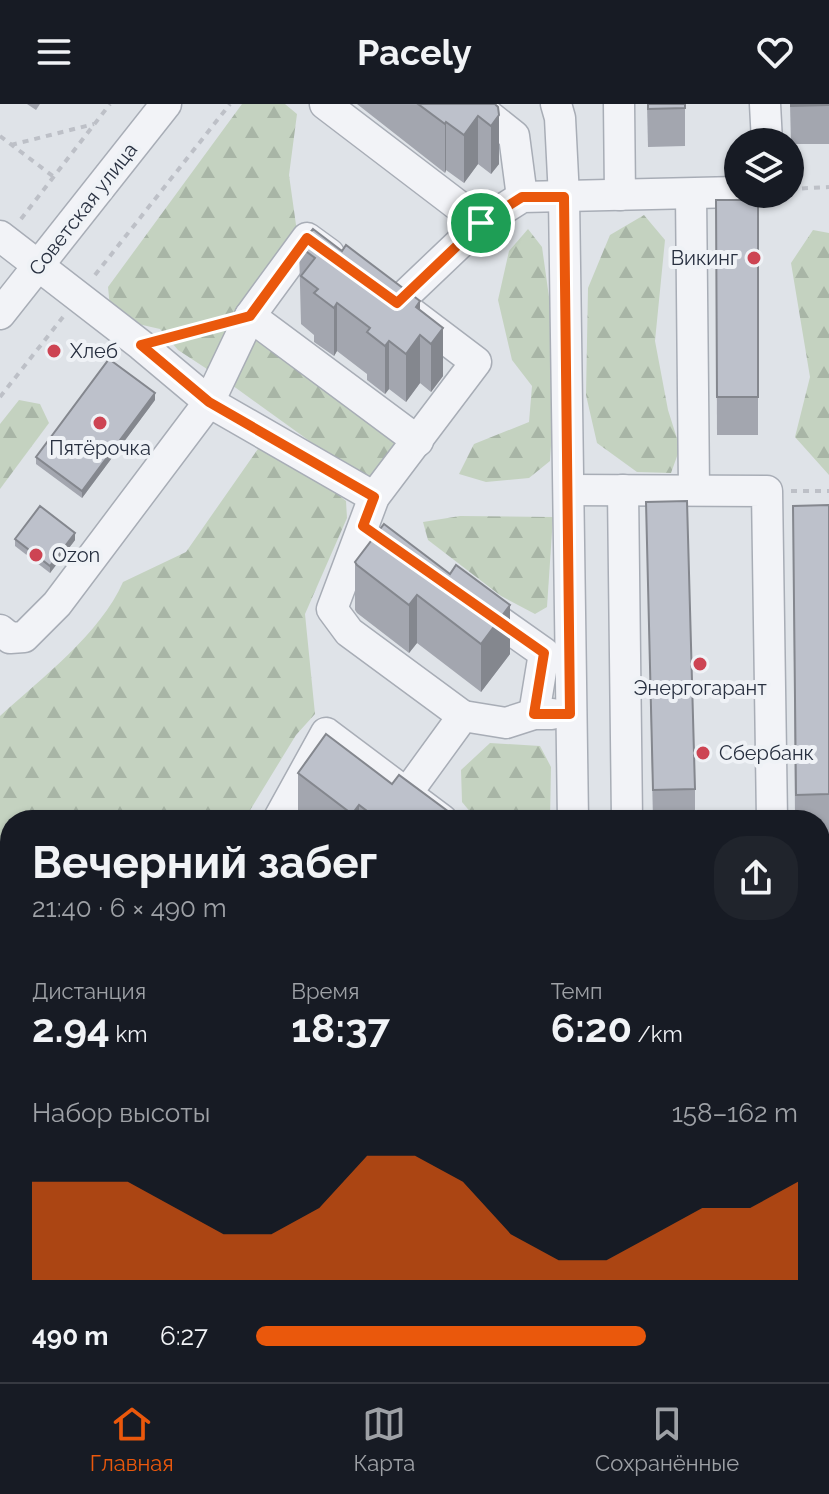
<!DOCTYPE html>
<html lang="ru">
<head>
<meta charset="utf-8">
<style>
	:root { --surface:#171b24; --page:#20242c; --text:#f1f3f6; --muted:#9ea1a6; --line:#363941; --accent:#ea580c }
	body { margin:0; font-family:Raleway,sans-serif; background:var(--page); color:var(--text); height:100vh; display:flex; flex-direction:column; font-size:30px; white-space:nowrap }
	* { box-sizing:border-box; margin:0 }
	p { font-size:26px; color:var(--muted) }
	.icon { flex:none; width:44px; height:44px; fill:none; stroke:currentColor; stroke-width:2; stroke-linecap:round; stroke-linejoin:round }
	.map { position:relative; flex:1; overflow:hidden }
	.sheet { position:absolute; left:0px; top:706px; width:830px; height:572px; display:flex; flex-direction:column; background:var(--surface); border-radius:32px 32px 0 0; box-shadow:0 2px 6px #0004 }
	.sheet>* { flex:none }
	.controls { position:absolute; left:724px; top:24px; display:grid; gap:16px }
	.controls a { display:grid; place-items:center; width:80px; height:80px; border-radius:50%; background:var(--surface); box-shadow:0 2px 6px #0004; font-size:40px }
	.pin { position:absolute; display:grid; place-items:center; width:68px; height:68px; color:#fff; margin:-34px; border:4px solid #fff; border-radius:50%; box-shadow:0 2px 8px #0007 }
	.round { display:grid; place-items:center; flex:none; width:84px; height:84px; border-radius:32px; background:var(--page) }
	.overview { display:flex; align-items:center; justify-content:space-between; height:136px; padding:0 32px }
	h1 { font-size:44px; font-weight:700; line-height:60px }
	.stats { display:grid; grid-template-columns:repeat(3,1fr); gap:12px; height:136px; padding:8px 32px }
	.stats div { display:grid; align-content:center }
	.stats b { font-size:40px; font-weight:700 }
	.stats small { font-size:22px; font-weight:400 }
	.stats p { font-size:22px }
	.chart { height:224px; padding:16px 32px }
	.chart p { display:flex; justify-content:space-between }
	.chart svg { width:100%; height:144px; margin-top:8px; fill:var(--accent); opacity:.7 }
	ul { padding:0 32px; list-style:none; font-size:26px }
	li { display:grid; grid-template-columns:128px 96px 1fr; align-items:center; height:60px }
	li i { height:20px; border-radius:10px; background:var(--accent) }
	header { display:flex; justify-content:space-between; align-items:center; height:104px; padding:0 32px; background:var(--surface); font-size:36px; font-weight:700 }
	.tabs { display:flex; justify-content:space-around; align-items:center; height:112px; border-top:2px solid var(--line); background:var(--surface); font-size:22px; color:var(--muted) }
	.tabs a { display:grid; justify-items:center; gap:4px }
	.tabs .selected { color:var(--accent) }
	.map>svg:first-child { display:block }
	.built { fill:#d1d5dd }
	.forest { fill:url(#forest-firs) }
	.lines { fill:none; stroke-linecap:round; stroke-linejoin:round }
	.minor-casing { stroke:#a8adb6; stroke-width:33 }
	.path { stroke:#bdc0c7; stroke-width:4; stroke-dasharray:6 6; stroke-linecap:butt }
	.minor { stroke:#f2f3f7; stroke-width:30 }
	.wall { fill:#a3a6af }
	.shaded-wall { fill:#84878e }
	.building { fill:#bdc1cb; stroke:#84878e; stroke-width:2 }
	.route-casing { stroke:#fff; stroke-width:16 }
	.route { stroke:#ea580c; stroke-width:10 }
	.poi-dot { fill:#cd4453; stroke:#eff2f6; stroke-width:3 }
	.labels { text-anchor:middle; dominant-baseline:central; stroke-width:8; stroke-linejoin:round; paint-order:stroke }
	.street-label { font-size:20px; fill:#283040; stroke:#eff2f6 }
	.poi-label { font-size:20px; fill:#283040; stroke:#eff2f6; text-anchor:start }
</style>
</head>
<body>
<header><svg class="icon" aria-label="menu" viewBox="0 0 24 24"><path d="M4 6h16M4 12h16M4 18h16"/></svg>Pacely<svg class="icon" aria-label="heart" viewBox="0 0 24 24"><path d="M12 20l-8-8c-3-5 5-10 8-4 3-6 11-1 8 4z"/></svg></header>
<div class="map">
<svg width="829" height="1278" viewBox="0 0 829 1278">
	<defs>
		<pattern id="forest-firs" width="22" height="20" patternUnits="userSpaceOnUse" patternTransform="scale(2)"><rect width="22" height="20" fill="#c4d2c0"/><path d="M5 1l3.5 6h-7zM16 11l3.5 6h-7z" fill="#a8b5a6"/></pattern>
	</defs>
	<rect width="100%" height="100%" fill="#dfe3e8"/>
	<path class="built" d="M 81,1268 L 280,1268 L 293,1278 L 73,1278 Z"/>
	<g class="forest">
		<path d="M 242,0 L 285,0 L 297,10 L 289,71 L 297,128 L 253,234 L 394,337 L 400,351 L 381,376 L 365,377 L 236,284 L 178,246 L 160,225 L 138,220 L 110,203 L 108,183 Z"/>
		<path d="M 644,111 L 665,136 L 655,237 L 668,306 L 680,344 L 671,369 L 637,368 L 597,339 L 586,291 L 588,184 L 610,131 Z"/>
		<path d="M 528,125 L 542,143 L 557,250 L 550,357 L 529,374 L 486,378 L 459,370 L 474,340 L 529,318 L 532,282 L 512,256 L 498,196 L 509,147 Z"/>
		<path d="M 813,126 L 829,129 L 829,371 L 795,333 L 810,273 L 791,159 Z"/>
		<path d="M 19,296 L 40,300 L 49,319 L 0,385 L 0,320 Z"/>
		<path d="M 260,342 L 305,365 L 346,397 L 347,414 L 305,510 L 315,610 L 296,631 L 244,716 L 10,716 L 10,999 L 0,993 L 0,612 C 42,574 100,530 123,478 L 186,448 Z"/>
		<path d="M 460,412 L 553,413 L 547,503 L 535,510 L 501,492 L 428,436 L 423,418 Z"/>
		<path d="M 490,639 L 540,642 L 551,663 L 550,716 L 477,716 L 462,698 L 461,666 Z"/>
		<path d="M 820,802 L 829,804 L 829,1239 L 820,1232 Z"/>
		<path d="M 0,1071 L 10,1077 L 10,1268 L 36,1268 L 29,1278 L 0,1278 Z"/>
	</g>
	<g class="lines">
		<g class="minor-casing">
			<g id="minor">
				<path d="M 325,0 L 481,119 L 522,93 L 738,88"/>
				<path d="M 474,0 L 514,32 L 522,93"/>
				<path d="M 556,0 L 560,14 L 564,93 L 573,716"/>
				<path d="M 619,0 L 620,91"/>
				<path d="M 765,0 L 767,38"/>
				<path d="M 691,90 L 694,385"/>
				<path d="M 0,132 L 141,241 L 209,298 L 374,393"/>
				<path d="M 397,199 L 481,119"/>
				<path d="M 410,208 L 476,258 L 374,393 L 332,505 L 349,528 L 463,612"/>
				<path d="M 0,210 L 166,0"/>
				<path d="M 250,212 L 418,337"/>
				<path d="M 569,386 L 767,387 L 772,716"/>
				<path d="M 623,386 L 627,716"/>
				<path d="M 479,503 L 544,549 L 534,610"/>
				<path d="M 0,526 L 10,534 L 24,533 L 57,500 L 209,298 L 250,212 L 307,134 L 329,150"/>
				<path d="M 407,689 L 463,612 L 506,619 L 534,610 L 552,610"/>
				<path d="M 278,716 L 326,629 L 442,716"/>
				<path d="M 462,1268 L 475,1278"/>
				<path d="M 628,1268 L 641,1278"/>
			</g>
		</g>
		<g class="path">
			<path d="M 0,32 L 54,73"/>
			<path d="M 11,41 L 94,20"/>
			<path d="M 790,85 L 829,83"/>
			<path d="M 21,115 L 110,0"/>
			<path d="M 95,171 L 230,0"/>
			<path d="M 171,233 L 217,221"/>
			<path d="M 0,293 L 63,213"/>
			<path d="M 791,387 L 829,387"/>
			<path d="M 0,1019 L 10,1027"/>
			<path d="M 330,1268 L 343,1278"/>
			<path d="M 818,1268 L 825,1278"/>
			<path d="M 40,1278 L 47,1268"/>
		</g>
		<use href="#minor" class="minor"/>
	</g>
	<g class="wall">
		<path d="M 27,0 L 40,0 L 36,6 Z"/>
		<path d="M 357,0 L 495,0 L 499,60 L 491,70 L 478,60 L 464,79 L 446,66 L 445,69 Z"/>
		<path d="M 647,0 L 685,0 L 685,42 L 648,43 Z"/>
		<path d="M 790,0 L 829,0 L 829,40 L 791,40 Z"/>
		<path d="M 716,96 L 758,96 L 758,331 L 717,331 Z"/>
		<path d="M 299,142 L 420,206 L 443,272 L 431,288 L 420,279 L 406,298 L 389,285 L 385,290 L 367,276 L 367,270 L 337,247 L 334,252 L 314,238 L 314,231 L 301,220 Z"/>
		<path d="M 155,296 L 82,394 L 36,360 L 36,353 Z"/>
		<path d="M 646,398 L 695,685 L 695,716 L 653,716 Z"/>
		<path d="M 829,401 L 829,729 L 820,729 L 820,716 L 795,716 L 793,402 Z"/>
		<path d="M 384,420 L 510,550 L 481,588 L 417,539 L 409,549 L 357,509 L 355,506 L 355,458 Z"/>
		<path d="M 15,435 L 75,436 L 50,469 L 15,442 Z"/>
		<path d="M 298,669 L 453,716 L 298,716 Z"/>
		<path d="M 502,1268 L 593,1268 L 593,1277 L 592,1278 L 515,1278 Z"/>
	</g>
	<g class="shaded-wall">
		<path d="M 478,0 L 478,60 L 464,79 L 464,31 Z"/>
		<path d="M 499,11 L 499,60 L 491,70 L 491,22 Z"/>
		<path d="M 446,18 L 446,66 L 445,69 L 445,20 Z"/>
		<path d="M 420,197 L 420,279 L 406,298 L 406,250 L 416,203 Z"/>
		<path d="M 337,199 L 337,247 L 334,252 L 334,204 Z"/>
		<path d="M 443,224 L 443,272 L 431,288 L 431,240 Z"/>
		<path d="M 389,237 L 389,285 L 385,290 L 385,242 Z"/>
		<path d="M 155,289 L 155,296 L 82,394 L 82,387 Z"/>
		<path d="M 75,429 L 75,436 L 50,469 L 50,462 Z"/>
		<path d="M 417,491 L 417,539 L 409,549 L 409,501 Z"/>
		<path d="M 510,501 L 510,550 L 481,588 L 481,540 Z"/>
		<path d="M 359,701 L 359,716 L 352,716 L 352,710 Z"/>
		<path d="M 492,1268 L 498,1268 L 492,1276 Z"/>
		<path d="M 564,1268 L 593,1268 L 593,1277 L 592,1278 L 564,1278 Z"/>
	</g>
	<g class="building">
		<path d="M 418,0 L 495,0 L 498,3 L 499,11 L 491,22 L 478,12 L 464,31 L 446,18 L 445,20 Z"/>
		<path d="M 648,0 L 685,0 L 685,4 L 648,5 Z"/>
		<path d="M 791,0 L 829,0 L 829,1 L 791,2 Z"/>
		<path d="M 716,96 L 758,96 L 758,293 L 717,293 Z"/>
		<path d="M 313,125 L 342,147 L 346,141 L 420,197 L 416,203 L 443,224 L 431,240 L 420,231 L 406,250 L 389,237 L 385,242 L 367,228 L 370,224 L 337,199 L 334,204 L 314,189 L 318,185 L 301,172 L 315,154 L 299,142 Z"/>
		<path d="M 109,255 L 155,289 L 82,387 L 36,353 Z"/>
		<path d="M 687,397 L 695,685 L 653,686 L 646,398 Z"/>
		<path d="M 829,401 L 829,690 L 796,691 L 793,402 Z"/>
		<path d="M 40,402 L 75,429 L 50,462 L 15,435 Z"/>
		<path d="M 384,420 L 450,470 L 456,461 L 510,501 L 481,540 L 417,491 L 409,501 L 357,461 L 355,458 Z"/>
		<path d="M 326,630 L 392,680 L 399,671 L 453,711 L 449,716 L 379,716 L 359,701 L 352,710 L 298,669 Z"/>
		<path d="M 175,1268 L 226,1268 L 239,1278 L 168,1278 Z"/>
		<path d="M 633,1271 L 642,1278 L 628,1278 Z"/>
	</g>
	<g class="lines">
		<g class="route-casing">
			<path id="route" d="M 522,93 L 564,93 L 570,610 L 534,610 L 544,549 L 363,422 L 374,393 L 209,298 L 141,241 L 250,212 L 307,134 L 397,199 L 481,119 Z"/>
		</g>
		<use href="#route" class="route"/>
	</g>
	<g class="poi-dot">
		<circle cx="754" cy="154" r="8"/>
		<circle cx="54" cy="247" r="8"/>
		<circle cx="100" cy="319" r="8"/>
		<circle cx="36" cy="451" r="8"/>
		<circle cx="700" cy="560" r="8"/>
		<circle cx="703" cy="649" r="8"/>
	</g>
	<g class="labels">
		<g class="street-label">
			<text transform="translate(83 105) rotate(-52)">Советская улица</text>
		</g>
		<g class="poi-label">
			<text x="738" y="154" text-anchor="end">Викинг</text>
			<text x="70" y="247">Хлеб</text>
			<text x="100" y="344" text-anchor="middle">Пятёрочка</text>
			<text x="52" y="451">Ozon</text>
			<text x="700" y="584" text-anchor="middle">Энергогарант</text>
			<text x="719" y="649">Сбербанк</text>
		</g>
	</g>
</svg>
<div class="controls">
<a><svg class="icon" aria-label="layers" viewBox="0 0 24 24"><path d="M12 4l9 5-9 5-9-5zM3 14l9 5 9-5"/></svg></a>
</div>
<div class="pin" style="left:481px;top:119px;background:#1e9e55"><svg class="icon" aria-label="arrive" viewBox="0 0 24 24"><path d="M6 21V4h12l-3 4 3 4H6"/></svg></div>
<section class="sheet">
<div class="overview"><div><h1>Вечерний забег</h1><p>21:40 · 6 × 490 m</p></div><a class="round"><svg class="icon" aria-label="share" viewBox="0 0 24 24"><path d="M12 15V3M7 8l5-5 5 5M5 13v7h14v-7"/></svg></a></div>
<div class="stats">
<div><p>Дистанция</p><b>2.94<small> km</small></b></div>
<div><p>Время</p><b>18:37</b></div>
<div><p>Темп</p><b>6:20<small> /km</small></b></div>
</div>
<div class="chart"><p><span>Набор высоты</span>158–162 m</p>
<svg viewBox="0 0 160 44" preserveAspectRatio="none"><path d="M0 44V14L10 14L20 14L30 22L40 30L50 30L60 22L70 6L80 6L90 14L100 30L110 38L120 38L130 30L140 22L150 22L160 14V44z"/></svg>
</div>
<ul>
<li><b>490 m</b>6:27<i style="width:72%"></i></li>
</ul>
</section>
</div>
<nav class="tabs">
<a class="selected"><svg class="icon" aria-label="home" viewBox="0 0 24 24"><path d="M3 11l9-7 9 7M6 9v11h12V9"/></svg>Главная</a>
<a><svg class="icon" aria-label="map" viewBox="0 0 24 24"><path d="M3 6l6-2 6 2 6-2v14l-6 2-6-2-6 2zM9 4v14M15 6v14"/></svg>Карта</a>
<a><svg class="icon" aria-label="saved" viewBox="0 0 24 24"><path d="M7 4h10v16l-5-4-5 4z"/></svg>Сохранённые</a>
</nav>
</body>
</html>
